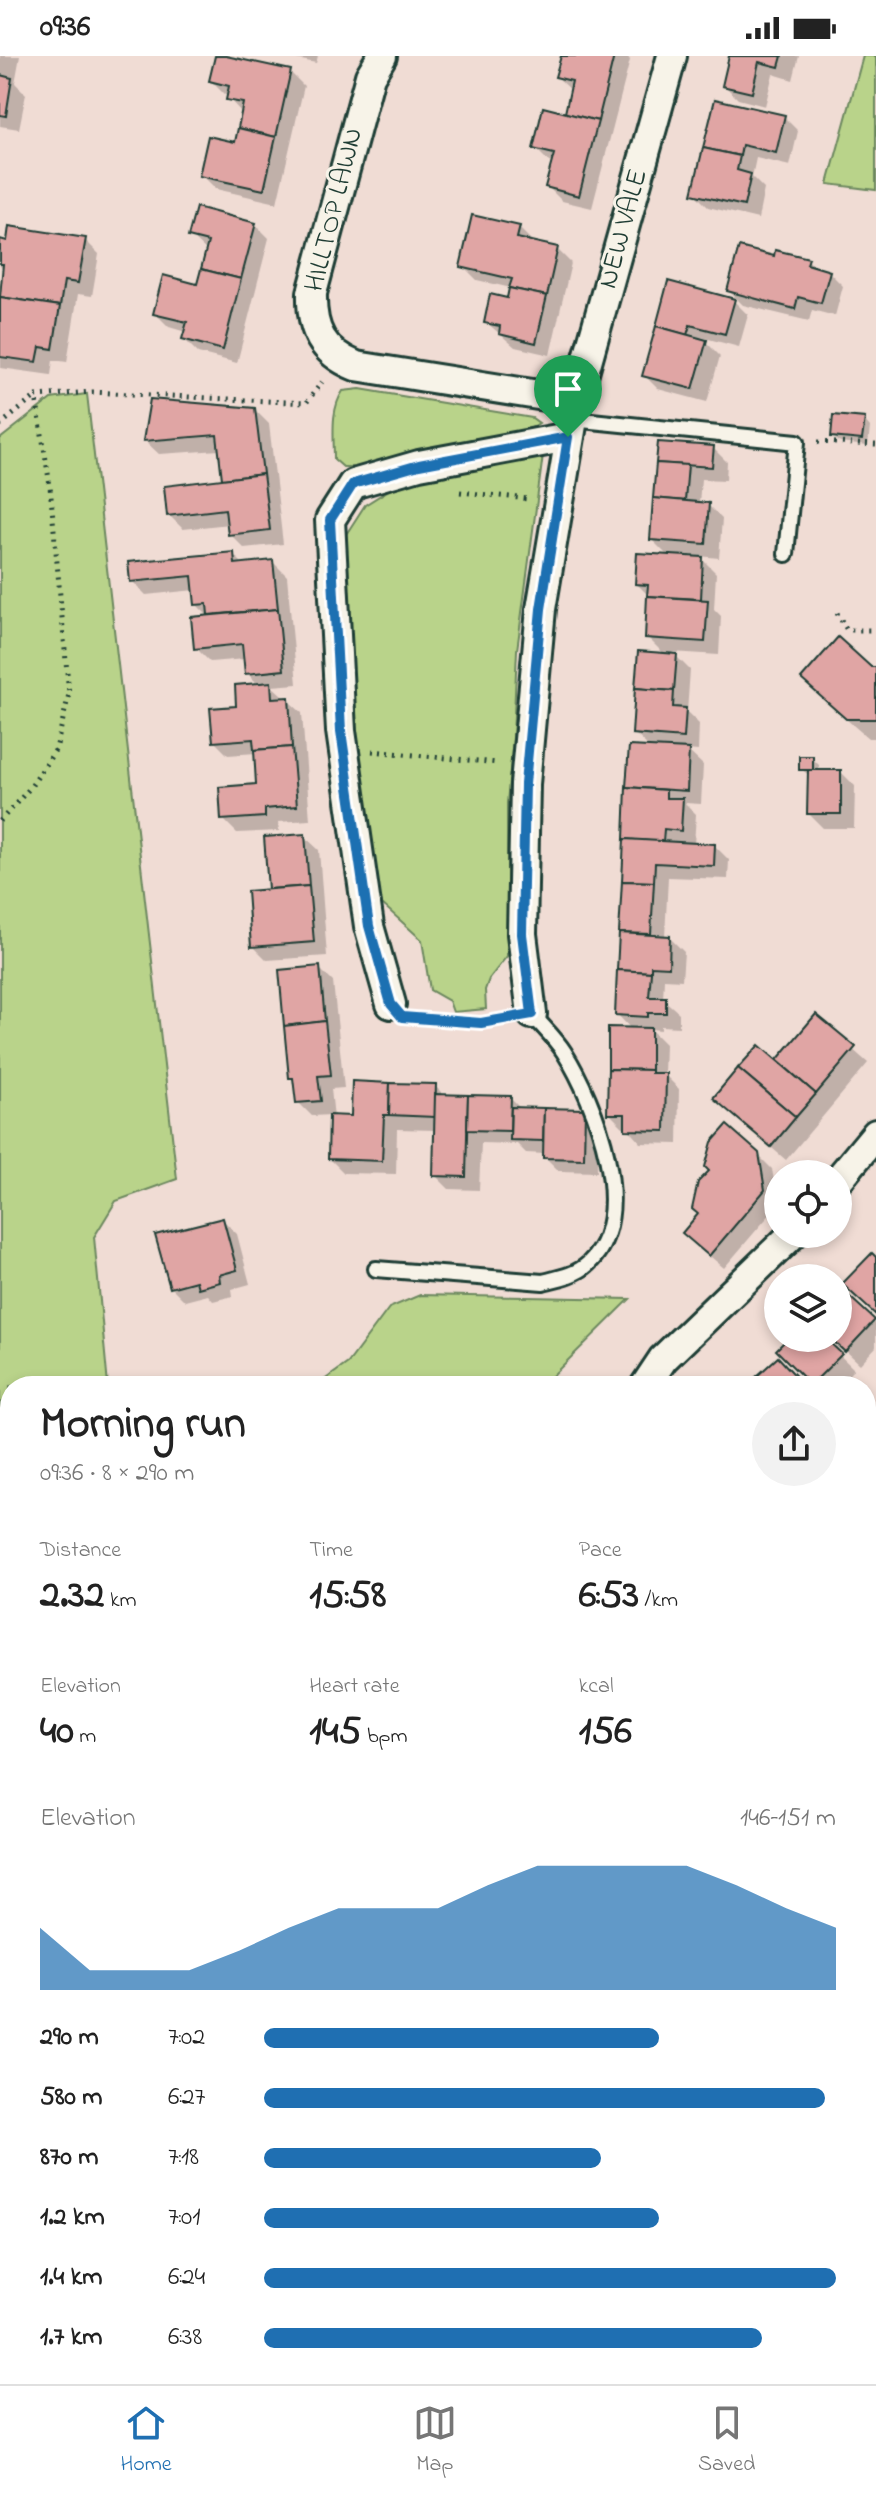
<!DOCTYPE html>
<html lang="en">
<head>
<meta charset="utf-8">
<style>
	:root { --surface:#fff; --page:#f2f2f2; --text:#222; --muted:#767676; --line:#e0e0e0; --accent:#1f6fb2 }
	body { margin:0; font-family:"Indie Flower",sans-serif; background:var(--page); color:var(--text); height:100vh; display:flex; flex-direction:column; font-size:30px; white-space:nowrap }
	* { box-sizing:border-box; margin:0 }
	p { font-size:26px; color:var(--muted) }
	.icon { flex:none; width:44px; height:44px; fill:none; stroke:currentColor; stroke-width:2; stroke-linecap:round; stroke-linejoin:round }
	.map { position:relative; flex:1; overflow:hidden }
	.side { position:absolute; left:0px; top:1320px; width:876px; height:1008px; display:flex; flex-direction:column; background:var(--surface); border-radius:32px 32px 0 0; box-shadow:0 4px 12px #0003 }
	.side>* { flex:none }
	.controls { position:absolute; left:764px; top:1104px; display:grid; gap:16px }
	.controls a { display:grid; place-items:center; width:88px; height:88px; border-radius:50%; background:var(--surface); box-shadow:0 4px 12px #0003; font-size:40px }
	.pin { position:absolute; display:grid; place-items:center; width:68px; height:68px; color:#fff; margin:-82px -34px; border-radius:50% 50% 50% 0; rotate:-45deg; box-shadow:0 0 8px #0007 }
	.pin .icon { rotate:45deg }
	.round { display:grid; place-items:center; flex:none; width:84px; height:84px; border-radius:42px; background:var(--page) }
	.summary { display:flex; align-items:center; justify-content:space-between; height:136px; padding:0 40px }
	h1 { font-size:44px; font-weight:700; line-height:60px }
	.stats { display:grid; grid-template-columns:repeat(3,1fr); gap:12px; height:136px; padding:8px 40px }
	.stats div { display:grid; align-content:center }
	.stats b { font-size:40px; font-weight:700 }
	.stats small { font-size:22px; font-weight:400 }
	.stats p { font-size:22px }
	.chart { height:224px; padding:16px 40px }
	.chart p { display:flex; justify-content:space-between }
	.chart svg { width:100%; height:144px; margin-top:8px; fill:var(--accent); opacity:.7 }
	ul { padding:0 40px; list-style:none; font-size:26px }
	li { display:grid; grid-template-columns:128px 96px 1fr; align-items:center; height:60px }
	li i { height:20px; border-radius:10px; background:var(--accent) }
	.status { display:flex; justify-content:space-between; align-items:center; height:56px; padding:0 40px; background:var(--surface); direction:ltr }
	.status svg { height:22px; fill:currentColor }
	.dock { display:flex; justify-content:space-around; align-items:center; height:112px; border-top:2px solid var(--line); background:var(--surface); font-size:22px; color:var(--muted) }
	.dock a { display:grid; justify-items:center; gap:4px }
	.dock .selected { color:var(--accent) }
	.map>svg:first-child { display:block }
	.green { fill:#b9d38a; stroke:#6c885f; stroke-width:2 }
	.shadow { fill:#0003 }
	.building { fill:#e0a5a4; stroke:#1f3d34; stroke-width:2 }
	.lines { fill:none; stroke-linecap:round; stroke-linejoin:round }
	.lane-casing { stroke:#1f3d34; stroke-width:20 }
	.street-casing { stroke:#1f3d34; stroke-width:34 }
	.highway-casing { stroke:#1f3d34; stroke-width:50 }
	.path { stroke:#1f3d34; stroke-width:5; stroke-dasharray:2 6; stroke-linecap:butt }
	.lane { stroke:#f7f3e8; stroke-width:14 }
	.street { stroke:#f7f3e8; stroke-width:28 }
	.highway { stroke:#f7f3e8; stroke-width:44 }
	.route-casing { stroke:#fff; stroke-width:16 }
	.route { stroke:#1f6fb2; stroke-width:10 }
	.labels { text-anchor:middle; dominant-baseline:central; stroke-width:6; stroke-linejoin:round; paint-order:stroke }
	.street-label { font-size:28px; fill:#1f3d34; stroke:#f7f3e8 }
</style>
</head>
<body>
<div class="status"><b>09:36</b><svg viewBox="0 0 49 12"><path d="M0 12V9h3v3zM5 12V6h3v6zM10 12V3h3v9zM15 12V0h3v12zM26 1h20v11H26zM47 4h2v5h-2z"/></svg></div>
<div class="map">
<svg width="876" height="2328" viewBox="0 0 876 2328">
	<rect width="100%" height="100%" fill="#f0dcd4"/>
	<filter id="ink" filterUnits="userSpaceOnUse"><feTurbulence type="fractalNoise" baseFrequency=".0125" numOctaves="2"/><feDisplacementMap in="SourceGraphic" scale="16" xChannelSelector="R" yChannelSelector="G"/><feConvolveMatrix kernelMatrix="1 2 1 2 8 2 1 2 1" color-interpolation-filters="sRGB"/></filter>
	<g filter="url(#ink)">
		<g class="green">
			<path d="M 863,0 L 876,0 L 876,134 L 828,128 Z"/>
			<path d="M 360,333 L 532,362 L 539,367 L 531,372 L 493,383 L 358,411 L 343,411 L 334,403 C 334,380 330,354 343,335 Z"/>
			<path d="M 87,338 L 177,1123 L 116,1145 L 94,1181 L 108,1330 L 10,1330 L 10,1472 L 0,1446 L 0,383 L 51,343 Z"/>
			<path d="M 543,399 L 517,594 L 513,681 L 507,747 L 507,900 L 489,923 L 485,934 L 486,953 L 453,956 L 449,945 L 430,934 L 422,884 L 382,848 L 375,834 L 352,674 L 341,510 L 345,480 L 365,449 L 392,432 L 418,420 Z"/>
			<path d="M 420,1239 L 630,1243 L 542,1330 L 316,1330 L 348,1307 L 389,1252 Z"/>
			<path d="M 0,2160 L 10,2187 L 10,2318 L 55,2318 L 58,2328 L 11,2328 L 0,2302 Z"/>
			<path d="M 314,2318 L 504,2318 L 506,2328 L 318,2328 Z"/>
		</g>
		<g class="shadow">
			<path d="M 0,0 L 20,0 L 15,27 L 26,38 L 19,73 L 0,70 Z"/>
			<path d="M 281,0 L 318,0 L 316,7 Z"/>
			<path d="M 563,0 L 627,0 L 630,4 L 592,152 L 562,145 L 548,131 L 554,107 L 549,106 L 535,92 L 566,59 L 572,35 L 557,21 Z"/>
			<path d="M 731,0 L 799,0 L 793,24 L 773,18 L 765,50 L 738,43 L 724,29 Z"/>
			<path d="M 290,16 L 304,30 L 277,147 L 216,133 L 202,119 L 236,88 L 243,58 L 229,43 L 229,40 L 225,39 L 211,25 Z"/>
			<path d="M 716,45 L 784,61 L 798,75 L 790,110 L 756,102 L 752,121 L 764,133 L 758,163 L 708,151 L 694,137 Z"/>
			<path d="M 255,168 L 269,182 L 237,307 L 198,297 L 184,283 L 186,276 L 169,271 L 155,257 L 198,231 L 207,195 L 191,180 Z"/>
			<path d="M 519,172 L 533,186 L 557,193 L 571,207 L 550,299 L 515,291 L 486,266 L 509,244 L 511,232 L 477,224 L 463,210 Z"/>
			<path d="M 85,184 L 99,198 L 92,240 L 78,238 L 67,306 L 53,304 L 51,319 L 1,312 L 0,240 L 4,214 L 0,210 L 0,185 Z"/>
			<path d="M 775,203 L 808,204 L 816,213 L 829,216 L 843,230 L 835,260 L 812,254 L 809,265 L 743,249 L 729,235 Z"/>
			<path d="M 669,227 L 734,245 L 748,259 L 739,291 L 701,281 L 720,300 L 707,346 L 658,333 L 644,319 Z"/>
			<path d="M 255,354 L 269,368 L 283,488 L 244,492 L 230,478 L 229,468 L 183,473 L 169,459 L 224,425 L 220,394 L 159,398 L 145,385 Z"/>
			<path d="M 864,364 L 870,371 L 868,390 L 840,387 L 833,380 Z"/>
			<path d="M 659,388 L 713,392 L 727,406 L 726,424 L 701,423 L 699,448 L 708,449 L 722,463 L 719,502 L 699,500 L 716,517 L 714,553 L 721,560 L 719,599 L 672,596 L 690,614 L 687,656 L 699,668 L 698,695 L 687,694 L 703,709 L 701,748 L 685,747 L 696,758 L 694,789 L 715,790 L 729,804 L 728,823 L 668,821 L 665,881 L 670,882 L 684,896 L 682,924 L 664,923 L 663,943 L 679,957 L 679,971 L 661,970 L 661,974 L 650,973 L 665,988 L 664,1018 L 679,1033 L 678,1088 L 641,1087 L 627,1071 L 623,1071 L 609,1057 L 632,974 L 617,958 L 630,692 L 651,693 L 634,677 L 665,599 L 647,581 L 649,540 L 637,528 L 669,501 L 652,484 Z"/>
			<path d="M 233,498 L 244,509 L 273,506 L 287,520 L 297,628 L 272,630 L 302,657 L 310,764 L 278,766 L 279,775 L 237,777 L 223,763 L 258,730 L 256,697 L 228,699 L 214,685 L 239,652 L 259,629 L 247,617 L 245,603 L 210,606 L 196,592 L 209,561 L 196,548 L 195,534 L 146,539 L 132,525 Z"/>
			<path d="M 871,613 L 876,613 L 876,682 L 868,682 L 824,644 Z"/>
			<path d="M 812,702 L 819,709 L 819,716 L 841,716 L 855,730 L 854,772 L 823,772 L 809,758 L 810,720 L 801,713 Z"/>
			<path d="M 304,780 L 319,794 L 327,900 L 267,904 L 253,890 L 270,835 L 266,783 Z"/>
			<path d="M 319,912 L 333,926 L 344,1032 L 331,1033 L 334,1062 L 353,1062 L 435,1030 L 445,1040 L 510,1042 L 521,1053 L 584,1055 L 598,1069 L 597,1116 L 559,1115 L 545,1101 L 545,1098 L 526,1097 L 517,1088 L 481,1087 L 479,1134 L 449,1133 L 435,1119 L 436,1074 L 397,1073 L 396,1118 L 344,1117 L 330,1103 L 331,1059 L 312,1060 L 298,1046 L 295,1025 L 291,1021 Z"/>
			<path d="M 816,961 L 868,1007 L 786,1104 L 730,1056 Z"/>
			<path d="M 757,1098 L 772,1113 L 778,1149 L 724,1212 L 698,1190 Z"/>
			<path d="M 223,1164 L 237,1178 L 250,1228 L 232,1233 L 233,1240 L 213,1245 L 208,1239 L 185,1245 L 171,1231 Z"/>
			<path d="M 839,1234 L 876,1268 L 876,1291 L 860,1308 L 832,1282 L 838,1282 Z"/>
			<path d="M 791,1282 L 822,1282 L 854,1313 L 838,1330 L 815,1330 L 779,1294 Z"/>
			<path d="M 866,1493 L 876,1502 L 876,1583 L 866,1595 Z"/>
			<path d="M 870,2271 L 876,2278 L 876,2328 L 826,2328 L 823,2318 L 866,2318 L 866,2272 Z"/>
			<path d="M 602,2318 L 669,2318 L 670,2323 L 666,2324 L 670,2328 L 603,2328 L 608,2324 Z"/>
		</g>
		<g class="building">
			<path d="M 215,0 L 226,0 L 291,14 L 276,81 L 238,72 L 243,47 L 226,44 L 229,30 L 209,25 Z"/>
			<path d="M 561,0 L 614,0 L 598,65 L 565,57 L 572,25 L 555,21 Z"/>
			<path d="M 729,0 L 782,0 L 779,11 L 759,6 L 752,37 L 722,30 Z"/>
			<path d="M 0,19 L 12,22 L 6,60 L 0,59 Z"/>
			<path d="M 715,43 L 785,59 L 776,97 L 742,89 L 740,100 L 703,92 Z"/>
			<path d="M 543,51 L 598,65 L 579,140 L 545,131 L 554,98 L 533,93 Z"/>
			<path d="M 238,72 L 276,81 L 264,134 L 199,120 L 208,80 L 235,86 Z"/>
			<path d="M 703,92 L 740,100 L 737,114 L 751,118 L 744,150 L 692,138 Z"/>
			<path d="M 196,151 L 256,167 L 241,223 L 201,213 L 208,186 L 188,181 Z"/>
			<path d="M 472,159 L 520,170 L 517,182 L 558,191 L 547,240 L 509,232 L 512,223 L 460,211 Z"/>
			<path d="M 9,170 L 86,182 L 78,227 L 64,225 L 60,250 L 0,241 L 3,208 L 0,208 L 0,183 L 7,185 Z"/>
			<path d="M 739,191 L 774,200 L 775,194 L 809,202 L 807,208 L 830,215 L 821,247 L 798,241 L 795,253 L 727,235 Z"/>
			<path d="M 201,213 L 241,223 L 223,294 L 182,283 L 187,266 L 153,258 L 163,219 L 197,228 Z"/>
			<path d="M 668,225 L 735,243 L 725,278 L 690,269 L 687,279 L 656,270 Z"/>
			<path d="M 509,232 L 547,240 L 536,287 L 499,278 L 500,270 L 484,267 L 490,238 L 507,242 Z"/>
			<path d="M 0,241 L 60,250 L 53,293 L 40,291 L 37,306 L 0,301 Z"/>
			<path d="M 656,270 L 707,284 L 693,333 L 642,320 Z"/>
			<path d="M 150,343 L 255,352 L 263,418 L 222,423 L 217,379 L 143,385 Z"/>
			<path d="M 833,359 L 865,362 L 862,384 L 831,381 Z"/>
			<path d="M 658,386 L 714,390 L 712,411 L 656,407 Z"/>
			<path d="M 656,407 L 688,409 L 685,445 L 653,442 Z"/>
			<path d="M 263,418 L 270,474 L 228,479 L 225,453 L 167,460 L 164,430 Z"/>
			<path d="M 653,442 L 709,447 L 706,488 L 650,484 Z"/>
			<path d="M 234,496 L 235,508 L 273,504 L 278,553 L 208,559 L 207,548 L 195,549 L 192,520 L 130,526 L 128,506 Z"/>
			<path d="M 637,497 L 703,501 L 701,543 L 647,540 L 648,529 L 635,528 Z"/>
			<path d="M 647,540 L 708,544 L 705,586 L 645,582 Z"/>
			<path d="M 278,553 L 284,614 L 245,618 L 242,588 L 194,593 L 191,561 Z"/>
			<path d="M 838,581 L 871,611 L 876,611 L 876,663 L 846,663 L 801,623 Z"/>
			<path d="M 638,595 L 677,598 L 674,635 L 635,632 Z"/>
			<path d="M 271,626 L 272,642 L 289,641 L 292,691 L 254,694 L 253,683 L 213,686 L 210,652 L 236,650 L 235,629 Z"/>
			<path d="M 635,632 L 674,635 L 673,651 L 686,652 L 684,682 L 632,678 Z"/>
			<path d="M 629,690 L 689,693 L 687,735 L 626,731 Z"/>
			<path d="M 292,691 L 297,750 L 265,753 L 265,761 L 221,764 L 219,731 L 256,728 L 254,694 Z"/>
			<rect x="799" y="700" width="14" height="14"/>
			<path d="M 808,714 L 841,714 L 841,758 L 807,758 Z"/>
			<path d="M 626,731 L 666,734 L 666,742 L 683,742 L 681,775 L 664,773 L 663,786 L 624,783 Z"/>
			<path d="M 305,778 L 309,830 L 268,833 L 264,781 Z"/>
			<path d="M 624,783 L 715,788 L 714,810 L 655,807 L 654,826 L 622,825 Z"/>
			<path d="M 622,825 L 654,826 L 651,878 L 619,877 Z"/>
			<path d="M 309,830 L 314,886 L 251,891 L 247,835 Z"/>
			<path d="M 619,877 L 670,880 L 669,911 L 651,910 L 651,916 L 617,914 Z"/>
			<path d="M 320,910 L 325,965 L 284,970 L 279,914 Z"/>
			<path d="M 617,914 L 651,916 L 649,941 L 666,941 L 666,957 L 648,957 L 648,961 L 615,959 Z"/>
			<path d="M 816,958 L 856,991 L 816,1038 L 777,1004 Z"/>
			<path d="M 325,965 L 331,1019 L 318,1020 L 321,1045 L 296,1047 L 293,1022 L 289,1022 L 284,970 Z"/>
			<path d="M 608,971 L 651,972 L 651,1014 L 608,1013 Z"/>
			<path d="M 759,989 L 816,1038 L 796,1061 L 738,1012 Z"/>
			<path d="M 738,1012 L 796,1061 L 771,1091 L 713,1042 Z"/>
			<path d="M 608,1013 L 651,1014 L 651,1017 L 666,1017 L 665,1075 L 625,1074 L 625,1058 L 607,1058 Z"/>
			<path d="M 352,1025 L 390,1027 L 389,1059 L 384,1059 L 382,1105 L 328,1103 L 329,1059 L 351,1060 Z"/>
			<path d="M 390,1027 L 436,1028 L 435,1061 L 389,1059 Z"/>
			<path d="M 435,1038 L 468,1039 L 466,1121 L 433,1120 Z"/>
			<path d="M 468,1039 L 511,1040 L 510,1075 L 467,1074 Z"/>
			<path d="M 511,1051 L 544,1052 L 543,1085 L 510,1084 Z"/>
			<path d="M 544,1052 L 585,1053 L 584,1103 L 543,1102 Z"/>
			<path d="M 727,1069 L 759,1097 L 765,1134 L 709,1200 L 682,1177 L 698,1158 L 692,1153 L 698,1126 L 709,1115 L 705,1111 L 712,1086 Z"/>
			<path d="M 223,1162 L 237,1214 L 219,1219 L 220,1226 L 198,1232 L 196,1225 L 170,1232 L 155,1179 Z"/>
			<path d="M 872,1197 L 876,1201 L 876,1259 L 842,1228 Z"/>
			<path d="M 839,1231 L 875,1264 L 845,1296 L 830,1282 L 838,1282 Z"/>
			<path d="M 788,1282 L 825,1282 L 842,1298 L 811,1329 L 776,1294 Z"/>
			<path d="M 778,1301 L 805,1330 L 746,1330 Z"/>
			<path d="M 876,1466 L 876,1490 L 866,1482 L 866,1478 Z"/>
			<path d="M 866,1491 L 876,1499 L 876,1552 L 870,1560 L 866,1556 Z"/>
			<path d="M 870,2269 L 874,2283 L 866,2285 L 866,2270 Z"/>
			<path d="M 874,2283 L 876,2297 L 866,2300 L 866,2285 Z"/>
			<path d="M 876,2297 L 876,2312 L 866,2315 L 866,2300 Z"/>
			<path d="M 876,2312 L 876,2327 L 824,2328 L 856,2318 L 866,2318 L 866,2315 Z"/>
			<path d="M 627,2318 L 658,2318 L 660,2328 L 601,2328 L 600,2324 Z"/>
			<path d="M 821,2318 L 856,2318 L 824,2327 Z"/>
		</g>
		<g class="lines">
			<g class="lane-casing">
				<g id="lane">
					<path d="M 572,363 L 797,386 L 786,498"/>
					<path d="M 376,1213 L 543,1226 C 559,1222 576,1219 588,1208 C 640,1159 595,1045 564,996 C 555,982 542,970 532,958"/>
				</g>
			</g>
			<g class="street-casing">
				<g id="street">
					<path d="M 382,0 L 370,20 L 312,237 C 311,274 322,296 356,310 L 576,345"/>
					<path d="M 391,948 L 369,870 L 341,675 L 330,464 L 353,428 L 419,409 L 568,381"/>
					<path d="M 532,958 L 522,878 L 525,728 L 541,553 L 576,345 L 672,0"/>
					<path d="M 838,1124 L 876,1078"/>
					<path d="M 645,1330 L 663,1303 L 793,1178"/>
					<path d="M 866,1811 L 876,1756"/>
					<path d="M 866,1847 L 876,2018"/>
					<path d="M 866,2056 L 876,2025"/>
					<path d="M 866,2170 L 868,2177"/>
					<path d="M 525,2318 L 527,2328"/>
				</g>
			</g>
			<g class="highway-casing">
				<g id="highway">
					<path d="M 0,1703 L 10,1728"/>
					<path d="M 0,1942 L 10,1966"/>
					<path d="M 137,2318 L 141,2328"/>
					<path d="M 233,2318 L 236,2328"/>
				</g>
			</g>
			<g class="path">
				<path d="M 36,340 L 92,336 L 306,347 L 322,326"/>
				<path d="M 0,369 L 35,341"/>
				<path d="M 818,386 L 876,389"/>
				<path d="M 460,436 L 529,443"/>
				<path d="M 837,557 L 847,574 L 876,574"/>
				<path d="M 372,695 L 498,707"/>
				<path d="M 0,765 L 30,732 L 56,693 L 69,638 L 50,430 L 36,340"/>
				<path d="M 418,962 L 481,967 L 503,963"/>
			</g>
			<use href="#lane" class="lane"/>
			<use href="#street" class="street"/>
			<use href="#highway" class="highway"/>
		</g>
	</g>
	<g class="lines" filter="url(#ink)">
		<g class="route-casing">
			<path id="route" d="M 568,381 L 541,553 L 525,728 L 522,878 L 532,958 L 481,967 L 402,961 L 391,948 L 369,870 L 341,675 L 330,464 L 353,428 L 419,409 Z"/>
		</g>
		<use href="#route" class="route"/>
	</g>
	<g class="labels">
		<g class="street-label">
			<text transform="translate(335 154) rotate(-76)">HILLTOP LAWN</text>
			<text transform="translate(624 173) rotate(-75)">NEW VALE</text>
		</g>
	</g>
</svg>
<div class="controls">
<a><svg class="icon" aria-label="locate" viewBox="0 0 24 24"><circle cx="12" cy="12" r="6"/><path d="M12 2v4M12 18v4M2 12h4M18 12h4"/></svg></a>
<a><svg class="icon" aria-label="layers" viewBox="0 0 24 24"><path d="M12 4l9 5-9 5-9-5zM3 14l9 5 9-5"/></svg></a>
</div>
<div class="pin" style="left:568px;top:381px;background:#1e9e55"><svg class="icon" aria-label="arrive" viewBox="0 0 24 24"><path d="M6 21V4h12l-3 4 3 4H6"/></svg></div>
<section class="side">
<div class="summary"><div><h1>Morning run</h1><p>09:36 · 8 × 290 m</p></div><a class="round"><svg class="icon" aria-label="share" viewBox="0 0 24 24"><path d="M12 15V3M7 8l5-5 5 5M5 13v7h14v-7"/></svg></a></div>
<div class="stats">
<div><p>Distance</p><b>2.32<small> km</small></b></div>
<div><p>Time</p><b>15:58</b></div>
<div><p>Pace</p><b>6:53<small> /km</small></b></div>
</div>
<div class="stats">
<div><p>Elevation</p><b>40<small> m</small></b></div>
<div><p>Heart rate</p><b>145<small> bpm</small></b></div>
<div><p>kcal</p><b>156</b></div>
</div>
<div class="chart"><p><span>Elevation</span>146–151 m</p>
<svg viewBox="0 0 160 44" preserveAspectRatio="none"><path d="M0 44V25L10 38L20 38L30 38L40 32L50 25L60 19L70 19L80 19L90 12L100 6L110 6L120 6L130 6L140 12L150 19L160 25V44z"/></svg>
</div>
<ul>
<li><b>290 m</b>7:02<i style="width:69%"></i></li>
<li><b>580 m</b>6:27<i style="width:98%"></i></li>
<li><b>870 m</b>7:18<i style="width:59%"></i></li>
<li><b>1.2 km</b>7:01<i style="width:69%"></i></li>
<li><b>1.4 km</b>6:24<i style="width:100%"></i></li>
<li><b>1.7 km</b>6:38<i style="width:87%"></i></li>
</ul>
</section>
</div>
<nav class="dock">
<a class="selected"><svg class="icon" aria-label="home" viewBox="0 0 24 24"><path d="M3 11l9-7 9 7M6 9v11h12V9"/></svg>Home</a>
<a><svg class="icon" aria-label="map" viewBox="0 0 24 24"><path d="M3 6l6-2 6 2 6-2v14l-6 2-6-2-6 2zM9 4v14M15 6v14"/></svg>Map</a>
<a><svg class="icon" aria-label="saved" viewBox="0 0 24 24"><path d="M7 4h10v16l-5-4-5 4z"/></svg>Saved</a>
</nav>
</body>
</html>
